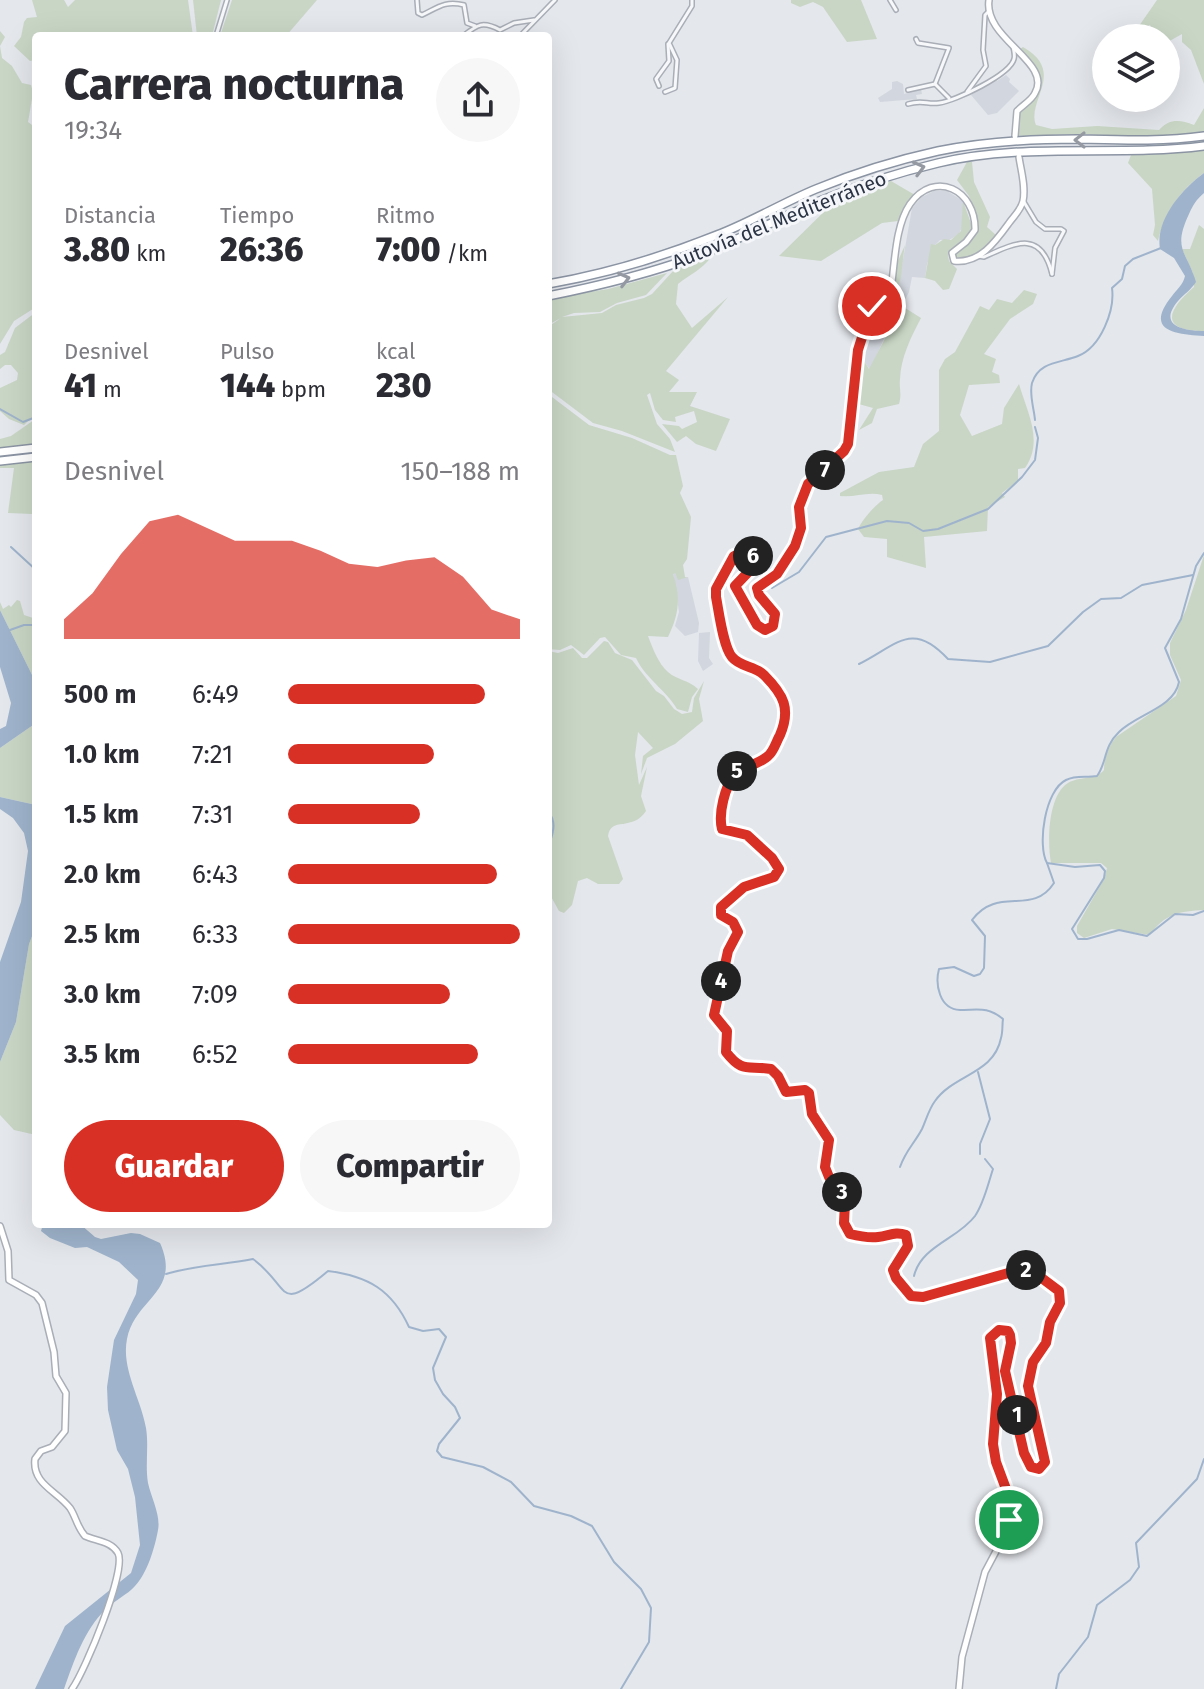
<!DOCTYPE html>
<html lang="es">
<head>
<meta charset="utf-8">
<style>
	:root { --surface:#fff; --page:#f7f7f7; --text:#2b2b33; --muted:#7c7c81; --accent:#d93025 }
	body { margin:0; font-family:"Fira Sans",sans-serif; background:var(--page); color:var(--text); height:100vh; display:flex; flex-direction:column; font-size:30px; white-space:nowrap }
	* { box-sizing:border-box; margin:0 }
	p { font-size:26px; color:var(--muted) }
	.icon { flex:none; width:44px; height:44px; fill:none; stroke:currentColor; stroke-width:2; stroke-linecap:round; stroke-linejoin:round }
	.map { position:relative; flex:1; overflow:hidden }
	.drawer { position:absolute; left:32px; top:32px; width:520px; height:1196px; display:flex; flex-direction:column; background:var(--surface); border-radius:8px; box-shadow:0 8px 32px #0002 }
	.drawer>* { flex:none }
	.fabs { position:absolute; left:1092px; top:24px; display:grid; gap:16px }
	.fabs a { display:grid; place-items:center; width:88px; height:88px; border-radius:50%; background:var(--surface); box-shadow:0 8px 32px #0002; font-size:40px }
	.pin { position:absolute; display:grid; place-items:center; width:68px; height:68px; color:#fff; margin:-34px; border:4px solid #fff; border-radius:50%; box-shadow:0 2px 8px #0007 }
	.km { position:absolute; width:40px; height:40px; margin:-20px; border-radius:50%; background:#222; color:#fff; font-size:22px; line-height:40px; text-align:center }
	.round { display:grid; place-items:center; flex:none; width:84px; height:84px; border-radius:42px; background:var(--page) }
	.head { display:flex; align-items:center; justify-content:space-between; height:136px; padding:0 32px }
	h1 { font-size:44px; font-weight:800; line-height:60px }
	.metrics { display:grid; grid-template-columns:repeat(3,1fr); gap:12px; height:136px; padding:8px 32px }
	.metrics div { display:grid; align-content:center }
	.metrics b { font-size:34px; font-weight:800 }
	.metrics small { font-size:22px; font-weight:400 }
	.metrics p { font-size:22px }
	.chart { height:224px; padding:16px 32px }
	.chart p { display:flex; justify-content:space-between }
	.chart svg { width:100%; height:144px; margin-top:8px; fill:var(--accent); opacity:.7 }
	.button { display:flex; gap:16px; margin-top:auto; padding:16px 32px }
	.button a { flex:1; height:92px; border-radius:48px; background:var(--accent); color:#fff; font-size:32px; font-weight:800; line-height:92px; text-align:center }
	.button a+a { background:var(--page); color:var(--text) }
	ul { padding:0 32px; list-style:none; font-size:26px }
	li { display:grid; grid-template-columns:128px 96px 1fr; align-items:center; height:60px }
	li i { height:20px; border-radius:10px; background:var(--accent) }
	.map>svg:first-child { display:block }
	.built { fill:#d2d6de }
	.green { fill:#c9d6c5 }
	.water { fill:#9fb4cc }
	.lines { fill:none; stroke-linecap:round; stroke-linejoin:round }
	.stream { stroke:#9fb4cc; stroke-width:2 }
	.street-casing { stroke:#a9aeb7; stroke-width:6 }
	.secondary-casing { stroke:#a9aeb7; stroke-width:8 }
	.highway-casing { stroke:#8b94a3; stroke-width:10 }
	.street { stroke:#f7f8fa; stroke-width:3 }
	.secondary { stroke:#fff; stroke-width:5 }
	.highway { stroke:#fff; stroke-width:7 }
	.oneway { stroke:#959aa2 }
	.route-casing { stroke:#fff; stroke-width:16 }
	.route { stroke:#d93025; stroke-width:10 }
	.labels { text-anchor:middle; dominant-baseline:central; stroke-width:6; stroke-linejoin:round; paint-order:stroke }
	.street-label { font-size:20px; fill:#2b3445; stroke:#f4f6f9 }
</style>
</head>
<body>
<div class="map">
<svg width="1204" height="1689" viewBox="0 0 1204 1689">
	<rect width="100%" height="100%" fill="#e4e7ec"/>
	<g class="built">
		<path d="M 1006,75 L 1010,79 L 1009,82 L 1019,91 L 997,113 L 988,115 L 971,95 L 994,78 L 997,81 Z"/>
		<path d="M 897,81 L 903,84 L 904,94 L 921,89 L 922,94 L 916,95 L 917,99 L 880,102 L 878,98 L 892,89 L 892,82 Z"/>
		<path d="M 934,191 L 947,191 L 963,201 L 963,226 L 958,235 L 949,240 L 940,240 L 935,245 L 927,264 L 925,278 L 912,277 L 909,292 L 883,341 L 870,370 L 863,359 L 878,308 L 892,301 L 897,294 L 912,208 L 922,197 Z"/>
		<path d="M 673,573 L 675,573 L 678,579 L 688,577 L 699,623 L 698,632 L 685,636 L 675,626 L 679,612 Z"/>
		<path d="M 710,632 L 709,658 L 713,664 L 703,671 L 698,661 L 699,633 Z"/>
	</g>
	<g class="green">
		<path d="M 32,0 L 64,0 L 68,7 L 75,0 L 188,0 L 193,36 L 36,36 L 36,60 L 30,61 L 14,46 L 21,37 L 24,22 L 27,18 L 37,17 Z"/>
		<path d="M 193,0 L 221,0 L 212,36 L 197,36 Z"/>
		<path d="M 232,0 L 317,0 L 286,36 L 220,36 Z"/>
		<path d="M 791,0 L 861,0 L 877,39 L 847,42 L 823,7 L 813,2 L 800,7 L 791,3 Z"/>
		<path d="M 1157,0 L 1204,0 L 1204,84 L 1191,50 L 1182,42 L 1182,34 L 1166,43 L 1166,38 L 1156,38 L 1150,25 L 1141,29 L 1139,26 Z"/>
		<path d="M 0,31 L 5,37 L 0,46 L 2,58 L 12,66 L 22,83 L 31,85 L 33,93 L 28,122 L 36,128 L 36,143 L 32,153 L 36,154 L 36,307 L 14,321 L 0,344 Z"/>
		<path d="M 1023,47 C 1067,72 1026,101 1036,125 L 1052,129 L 1097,126 L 1159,130 C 1170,118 1180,120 1194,125 L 1204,108 L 1204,173 C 1180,190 1165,213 1158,241 L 1153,235 L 1155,225 L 1152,189 L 1128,163 L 1131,155 L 1158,154 L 1157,137 L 1080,134 L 1012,136 L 1011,133 L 1018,132 L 1019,112 L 1035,98 L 1040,85 L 1032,61 L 1020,49 Z"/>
		<path d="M 967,162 L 972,162 L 974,182 L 990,217 L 987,227 L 997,236 C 989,249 971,258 956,259 L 956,252 L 969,242 L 977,227 L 969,196 L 957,180 Z"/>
		<path d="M 891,181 L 915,195 L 906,204 L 898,221 L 882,223 L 821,261 L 779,256 L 836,200 Z"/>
		<path d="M 963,201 L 972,226 L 970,236 L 951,250 L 948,255 L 949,261 L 957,269 L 949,289 L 943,290 L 935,281 L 925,278 L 931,244 L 935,245 L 944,239 L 951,240 L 961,231 Z"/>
		<path d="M 1199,225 L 1204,229 L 1204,331 C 1159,331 1167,310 1194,287 L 1193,273 L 1182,249 L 1190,249 Z"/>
		<path d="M 905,245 C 900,272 905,295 878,308 L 863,359 L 869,369 L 902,306 L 921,318 C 911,337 901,357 900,379 C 899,388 902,394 899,404 L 877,409 L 872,423 L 859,430 L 873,408 L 855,403 L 862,342 L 869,319 L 874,307 L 892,295 L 898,261 Z"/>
		<path d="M 711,257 C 702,270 690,274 678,284 L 676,304 L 692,328 L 728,297 L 666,371 L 679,380 L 669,392 L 697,392 L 690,406 L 730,419 L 716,451 L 696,444 L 686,436 L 677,442 L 662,424 L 679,426 L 682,429 L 697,422 L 694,411 L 675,417 L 676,422 L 663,420 L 655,410 L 650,393 L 647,395 L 657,424 L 670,439 L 675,452 L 622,431 L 593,423 L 548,389 L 548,327 L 561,318 L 548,325 L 548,299 L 608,289 L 667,273 L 646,295 L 617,303 L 600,312 L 574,313 L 562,317 L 602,313 L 616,305 L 644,298 L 652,294 L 674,270 Z"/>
		<path d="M 1024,290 L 1037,294 L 1033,304 L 1010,319 L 984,354 L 996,359 L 992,372 L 999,375 L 1000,383 L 969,385 L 960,415 L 972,436 L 1002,424 L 1004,408 L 1019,384 C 1027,412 1044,441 1025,468 L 1018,469 L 1018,481 L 1002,493 L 1005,497 L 988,507 L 987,531 L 924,537 L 926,568 L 887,557 L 887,539 L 864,537 L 858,529 C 862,520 875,505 883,500 L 882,495 C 868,491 854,498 840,496 L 840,493 L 879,472 L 914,467 L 923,444 L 939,431 L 939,370 L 945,359 L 955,352 L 980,306 L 989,310 L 997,299 L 1012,303 Z"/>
		<path d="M 36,312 L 36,517 L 32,514 L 8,513 L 14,468 L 0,468 L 0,439 L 11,436 L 34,420 L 31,418 L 24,425 L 9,419 L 0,411 L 0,388 L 17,380 L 18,373 L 11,365 L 5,365 L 0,369 L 0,355 L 5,352 L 15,328 Z"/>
		<path d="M 548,394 L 589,425 L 632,438 L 670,455 L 676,455 L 683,486 L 680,493 L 691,517 L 687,559 L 683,565 L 685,577 L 688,577 L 678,580 L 675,573 L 673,574 C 681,598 679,614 668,637 L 648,636 C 653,649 658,663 668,672 C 677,680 689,680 698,689 L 692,697 L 688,712 L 677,709 C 666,690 646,679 636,658 L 621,655 L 605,637 L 600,638 L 584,655 L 571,645 L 560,650 L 548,649 Z"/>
		<path d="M 1204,555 L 1204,910 C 1180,911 1164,914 1150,935 L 1112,929 L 1084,938 L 1077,933 L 1077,926 L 1104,879 L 1107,868 L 1101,863 L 1051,863 C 1047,842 1048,795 1068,783 C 1079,776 1094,781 1104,770 C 1104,758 1108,747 1116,737 L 1176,696 L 1181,680 L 1170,655 L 1170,643 L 1186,610 Z"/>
		<path d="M 17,600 L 20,601 L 24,615 L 36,619 L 36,683 L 0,610 L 0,602 L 3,609 L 9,605 L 11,607 Z"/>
		<path d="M 604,641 L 608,642 L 615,653 L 632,660 L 656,691 L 664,696 L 674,709 L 682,714 L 692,712 L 694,698 L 704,681 L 699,699 L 703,721 L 675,744 L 647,758 L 641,774 L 643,756 L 653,748 L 638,732 L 635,755 L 639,785 L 647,767 L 641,796 L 646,811 C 632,832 611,816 608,836 L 623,879 L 619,884 L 598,884 L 587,878 L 578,881 L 572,905 L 564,913 L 559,911 L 548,891 L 548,651 L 558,653 L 573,648 L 582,658 L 587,658 Z"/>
		<path d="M 36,723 L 36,805 L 0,797 L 0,748 Z"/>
		<path d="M 36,926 L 36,1135 L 14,1130 L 0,1115 L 0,1062 L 16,1022 L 29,944 Z"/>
	</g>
	<g class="water">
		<path d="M 1204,173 L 1204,193 C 1196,200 1193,205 1189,214 C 1172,250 1187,251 1196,282 C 1191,290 1184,294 1178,301 C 1157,326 1184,331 1204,331 L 1204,336 C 1177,334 1143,332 1172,296 C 1177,289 1183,285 1185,276 L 1174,258 L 1160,249 C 1155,220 1182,189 1204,173 Z"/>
		<path d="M 0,610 L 36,683 L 36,723 L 0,748 L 0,729 L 6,726 L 11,703 L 0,667 Z"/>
		<path d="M 0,797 L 36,805 L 36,926 L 29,944 L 16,1022 L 0,1062 L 0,962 L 21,902 L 28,851 L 24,833 L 13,818 L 0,809 Z"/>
		<path d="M 43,1224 L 80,1224 L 95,1237 L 101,1239 L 131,1233 L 140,1234 L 160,1243 C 182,1292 135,1298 127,1339 C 121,1369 141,1399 146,1428 C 149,1446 145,1465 148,1483 C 151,1497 161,1516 158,1530 C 155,1547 147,1574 135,1586 C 127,1595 115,1600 106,1609 C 84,1630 74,1661 64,1689 L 35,1689 L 65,1626 L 131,1573 L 140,1545 L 135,1497 L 128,1469 L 117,1450 L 108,1410 L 107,1387 L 114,1340 L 136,1294 L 138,1280 L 119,1262 L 87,1247 L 75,1248 L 50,1238 L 41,1231 Z"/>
	</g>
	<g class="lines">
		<g class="stream">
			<path d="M 0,409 L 23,422 L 36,417"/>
			<path d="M 1035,420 C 1034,408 1029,395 1032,383 C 1039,361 1061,363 1078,356 C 1101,347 1115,310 1112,288 L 1122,279 L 1125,266 L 1133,259 L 1161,248"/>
			<path d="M 11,547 L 36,570"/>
			<path d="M 1204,553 L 1196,566 L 1181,619 L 1165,648 L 1179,682 C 1174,708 1137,714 1119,732 C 1103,747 1107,763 1097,776 C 1086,778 1076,775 1066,780 C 1045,790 1037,845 1047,863 L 1075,867 L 1100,865 L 1105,871 L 1104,878 L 1072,929 L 1078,939 L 1087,939 L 1119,930 L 1147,936 L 1175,914 L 1193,915 L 1204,911"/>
			<path d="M 772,588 L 799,572 L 826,537 L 887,521 L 909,523 L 923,531 L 938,529 L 988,509 L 1022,477 L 1035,460 L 1038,438 L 1035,427"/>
			<path d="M 10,630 L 24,625 L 36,625"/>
			<path d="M 859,664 C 897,645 912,620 948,659 L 990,662 L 1048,646 L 1083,612 L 1101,599 L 1121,598 L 1142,585 L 1193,575"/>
			<path d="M 548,811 C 556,821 554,830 550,842"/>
			<path d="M 978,1072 L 990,1119 L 980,1144 L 980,1154"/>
			<path d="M 900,1167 C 906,1150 914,1144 922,1129 C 926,1120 929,1109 935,1101 C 954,1074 994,1074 1001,1038 C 1003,1032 1002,1025 1003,1019 C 987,1006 978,1010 960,1010 C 939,1009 935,984 939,969 L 954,967 L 974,976 L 980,974 L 984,968 L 985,936 L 972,920 C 998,885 1032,917 1054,883 L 1047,863"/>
			<path d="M 166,1274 C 195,1265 223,1265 253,1259 C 291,1287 276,1315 328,1271 C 368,1276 392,1290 409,1327 L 423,1331 L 439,1329 L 446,1337 L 433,1368 L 435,1380 L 443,1394 L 455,1407 L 460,1418 L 439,1444 L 437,1451 L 442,1457 L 483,1467 L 511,1482 L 534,1506 L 571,1516 L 592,1526 L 614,1562 L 641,1589 L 651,1608 L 649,1642 L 621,1689"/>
			<path d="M 914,1276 C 921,1246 958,1239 975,1216 C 984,1203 988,1184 993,1169 L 985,1159"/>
			<path d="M 1056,1689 L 1059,1674 L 1088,1637 L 1097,1605 L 1130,1580 L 1139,1567 L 1136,1543 L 1197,1479 L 1204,1459"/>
		</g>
		<g class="street-casing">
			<g id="street">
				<path d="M 417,0 L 418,13 L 422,15 C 437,8 445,0 464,5 L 467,23 L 475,26"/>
				<path d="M 890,0 L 896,10"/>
				<path d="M 216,36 L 227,0"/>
				<path d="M 463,36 C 478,24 483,21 500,30 L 514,23 L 534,20"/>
				<path d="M 520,36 L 555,0"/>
				<path d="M 916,39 L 918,43 L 949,48 L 935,84"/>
				<path d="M 659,86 L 656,79 L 669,61 L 668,44"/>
				<path d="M 908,90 L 935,84 L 949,98"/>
				<path d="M 665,92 L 675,88 L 677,60 L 669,43 L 692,6 L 692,0"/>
				<path d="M 967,92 L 986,66 L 983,50 L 985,15 L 988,12"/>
				<path d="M 908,104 C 923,99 927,105 939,103 C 955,101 1010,75 1014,59 C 1015,56 1014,51 1013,47"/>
				<path d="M 1024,202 L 1036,222 L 1045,229 L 1061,229 L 1064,231 L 1055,248 L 1052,274"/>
				<path d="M 978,256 L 984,257 C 1015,243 1041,229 1052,274"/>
			</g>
		</g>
		<g class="secondary-casing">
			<g id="secondary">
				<path d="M 989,0 C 983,39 1053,62 1035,93 C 1032,100 1023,105 1017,111 L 1015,136"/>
				<path d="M 0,1226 L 8,1251 L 9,1280 L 36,1295 L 42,1303 L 54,1352 L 56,1376 L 66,1393 L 65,1431 L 52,1447 L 41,1451 L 35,1459 C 32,1484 57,1491 70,1508 C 76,1517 77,1527 85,1536 C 96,1541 111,1541 118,1553 C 127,1570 85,1671 72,1689"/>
				<path d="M 959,1689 L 962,1657 L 985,1572 L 1002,1540 L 1011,1508 L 993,1444 L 997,1394 L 990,1338 L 999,1330 L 1008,1331 L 1010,1335 L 1006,1377 L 1016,1413 L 1024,1453 L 1031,1467 L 1039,1469 L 1045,1462 L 1028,1386 L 1033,1362 L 1046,1343 L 1050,1322 L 1062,1298 L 1057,1288 L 1027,1270 L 923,1297 L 911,1296 L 893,1270 L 908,1246 L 906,1235 C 890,1228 869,1244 851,1234 C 839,1228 846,1210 844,1200 C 842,1187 826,1181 825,1168 C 824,1161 828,1151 830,1144 L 812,1114 L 809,1093 L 805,1090 L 786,1092 L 778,1076 L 771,1069 L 742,1068 L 726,1052 C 727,1032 730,1033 715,1018 L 715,1008 L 728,951 L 738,932 L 733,922 L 721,915 L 721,907 L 744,887 L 774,877 L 779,869 L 772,858 L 747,835 L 722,829 C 718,815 725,781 737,771 C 745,765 757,765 765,759 C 775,752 786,728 787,715 C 788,701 771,677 758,670 C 745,664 736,664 728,651 L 716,597 L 716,589 L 734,556 L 744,553 L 752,555 L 756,560 L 755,565 L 735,586 L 757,625 L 765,630 L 773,626 L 775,614 L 759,595 L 757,588 L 777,574 L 795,546 L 801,528 L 799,507 L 808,484 L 844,451 L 848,444 C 858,400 850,354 870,311 C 874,301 885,298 891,289 C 895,263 895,226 910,204 C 935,169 976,190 975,230 L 966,242 L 952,253 L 954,261 C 980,264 996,241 1009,223 C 1014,216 1021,210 1023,201 C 1026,187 1021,171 1019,157"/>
			</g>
		</g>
		<g class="highway-casing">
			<g id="highway">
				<path d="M 548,284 C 606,274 662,257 717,235 C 751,222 782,203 816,189 C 855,173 897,160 938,151 C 983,142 1030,139 1077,139 C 1119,140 1162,142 1204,136"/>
				<path d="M 548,296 C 599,286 651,273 700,255 C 740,239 778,219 817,202 C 856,186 896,173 938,163 C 1025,142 1116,157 1204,146"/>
				<path d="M 0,452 L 36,448"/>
				<path d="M 0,461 L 36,457"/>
			</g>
		</g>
		<use href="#street" class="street"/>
		<use href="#secondary" class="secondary"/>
		<use href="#highway" class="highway"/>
	</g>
	<defs><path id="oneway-chevron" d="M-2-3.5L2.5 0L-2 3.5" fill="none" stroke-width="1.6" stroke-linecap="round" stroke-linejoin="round" transform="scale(2)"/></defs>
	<g class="oneway">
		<use href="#oneway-chevron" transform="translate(1080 140) rotate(-180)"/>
		<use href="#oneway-chevron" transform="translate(919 168) rotate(-15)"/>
		<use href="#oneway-chevron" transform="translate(624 279) rotate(-14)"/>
	</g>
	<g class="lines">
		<g class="route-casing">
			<path id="route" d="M 872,306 L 858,350 L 848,444 L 844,451 L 808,484 L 799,507 L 801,528 L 795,546 L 777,574 L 757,588 L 759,595 L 775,614 L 773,626 L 765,630 L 757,625 L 735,586 L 755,565 L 756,560 L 752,555 L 744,553 L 734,556 L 716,589 L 716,597 C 719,612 723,646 732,657 C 740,667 755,666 764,675 C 784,695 791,709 780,735 C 776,742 774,751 768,756 C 758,765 745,766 735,773 C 725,787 718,813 722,829 L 747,835 L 772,858 L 779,869 L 774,877 L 744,887 L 721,907 L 721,915 L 733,922 L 738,932 L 728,951 L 714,1015 L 727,1031 L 726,1052 C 743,1074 748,1065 771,1069 L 778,1076 L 786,1092 L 805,1090 L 809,1093 L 812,1114 L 829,1140 L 825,1167 L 829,1177 L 842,1192 L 845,1202 L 844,1223 L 850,1234 C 858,1236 869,1238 878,1237 C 889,1236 895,1231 906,1235 L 908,1246 L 893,1270 L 896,1278 L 911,1296 L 923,1297 L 1019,1270 L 1035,1273 L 1059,1291 L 1060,1303 L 1050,1322 L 1046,1343 L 1033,1362 L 1028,1386 L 1045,1462 L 1039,1469 L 1031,1467 L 1024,1453 L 1005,1371 L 1011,1343 L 1010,1335 L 1008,1331 L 999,1330 L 990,1338 L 997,1394 L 993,1444 L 996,1462 L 1009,1497 L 1009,1520"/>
		</g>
		<use href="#route" class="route"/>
	</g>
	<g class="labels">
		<g class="street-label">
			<text transform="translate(779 220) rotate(-22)">Autovía del Mediterráneo</text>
		</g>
	</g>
</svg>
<div class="fabs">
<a><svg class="icon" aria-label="layers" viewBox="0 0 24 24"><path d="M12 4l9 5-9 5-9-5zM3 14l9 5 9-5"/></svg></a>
</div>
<div class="pin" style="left:1009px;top:1520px;background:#1e9e55"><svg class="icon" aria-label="arrive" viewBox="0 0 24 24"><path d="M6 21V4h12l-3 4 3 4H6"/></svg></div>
<div class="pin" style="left:872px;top:306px;background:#d93025"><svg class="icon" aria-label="check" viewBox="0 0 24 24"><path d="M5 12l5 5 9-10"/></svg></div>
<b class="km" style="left:1017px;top:1415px">1</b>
<b class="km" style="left:1026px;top:1270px">2</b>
<b class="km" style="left:842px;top:1192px">3</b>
<b class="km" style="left:721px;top:981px">4</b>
<b class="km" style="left:737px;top:771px">5</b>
<b class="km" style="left:753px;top:556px">6</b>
<b class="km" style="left:825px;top:470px">7</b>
<section class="drawer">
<div class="head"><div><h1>Carrera nocturna</h1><p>19:34</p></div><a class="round"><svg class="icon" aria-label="share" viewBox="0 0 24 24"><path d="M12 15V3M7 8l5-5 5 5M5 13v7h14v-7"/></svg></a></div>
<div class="metrics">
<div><p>Distancia</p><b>3.80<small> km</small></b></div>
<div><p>Tiempo</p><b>26:36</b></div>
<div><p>Ritmo</p><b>7:00<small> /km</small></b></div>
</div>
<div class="metrics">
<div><p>Desnivel</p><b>41<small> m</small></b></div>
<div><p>Pulso</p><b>144<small> bpm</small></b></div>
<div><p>kcal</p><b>230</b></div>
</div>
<div class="chart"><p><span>Desnivel</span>150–188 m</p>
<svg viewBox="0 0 160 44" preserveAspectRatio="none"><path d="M0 44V38L10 30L20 18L30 8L40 6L50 10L60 14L70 14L80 14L90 17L100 21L110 22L120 20L130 19L140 25L150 35L160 38V44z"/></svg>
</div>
<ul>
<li><b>500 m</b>6:49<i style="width:85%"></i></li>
<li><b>1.0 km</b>7:21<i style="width:63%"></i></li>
<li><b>1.5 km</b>7:31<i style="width:57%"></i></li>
<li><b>2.0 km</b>6:43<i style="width:90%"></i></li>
<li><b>2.5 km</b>6:33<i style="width:100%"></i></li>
<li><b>3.0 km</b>7:09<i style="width:70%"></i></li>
<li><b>3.5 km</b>6:52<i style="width:82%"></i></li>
</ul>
<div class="button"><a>Guardar</a><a>Compartir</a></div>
</section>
</div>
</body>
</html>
